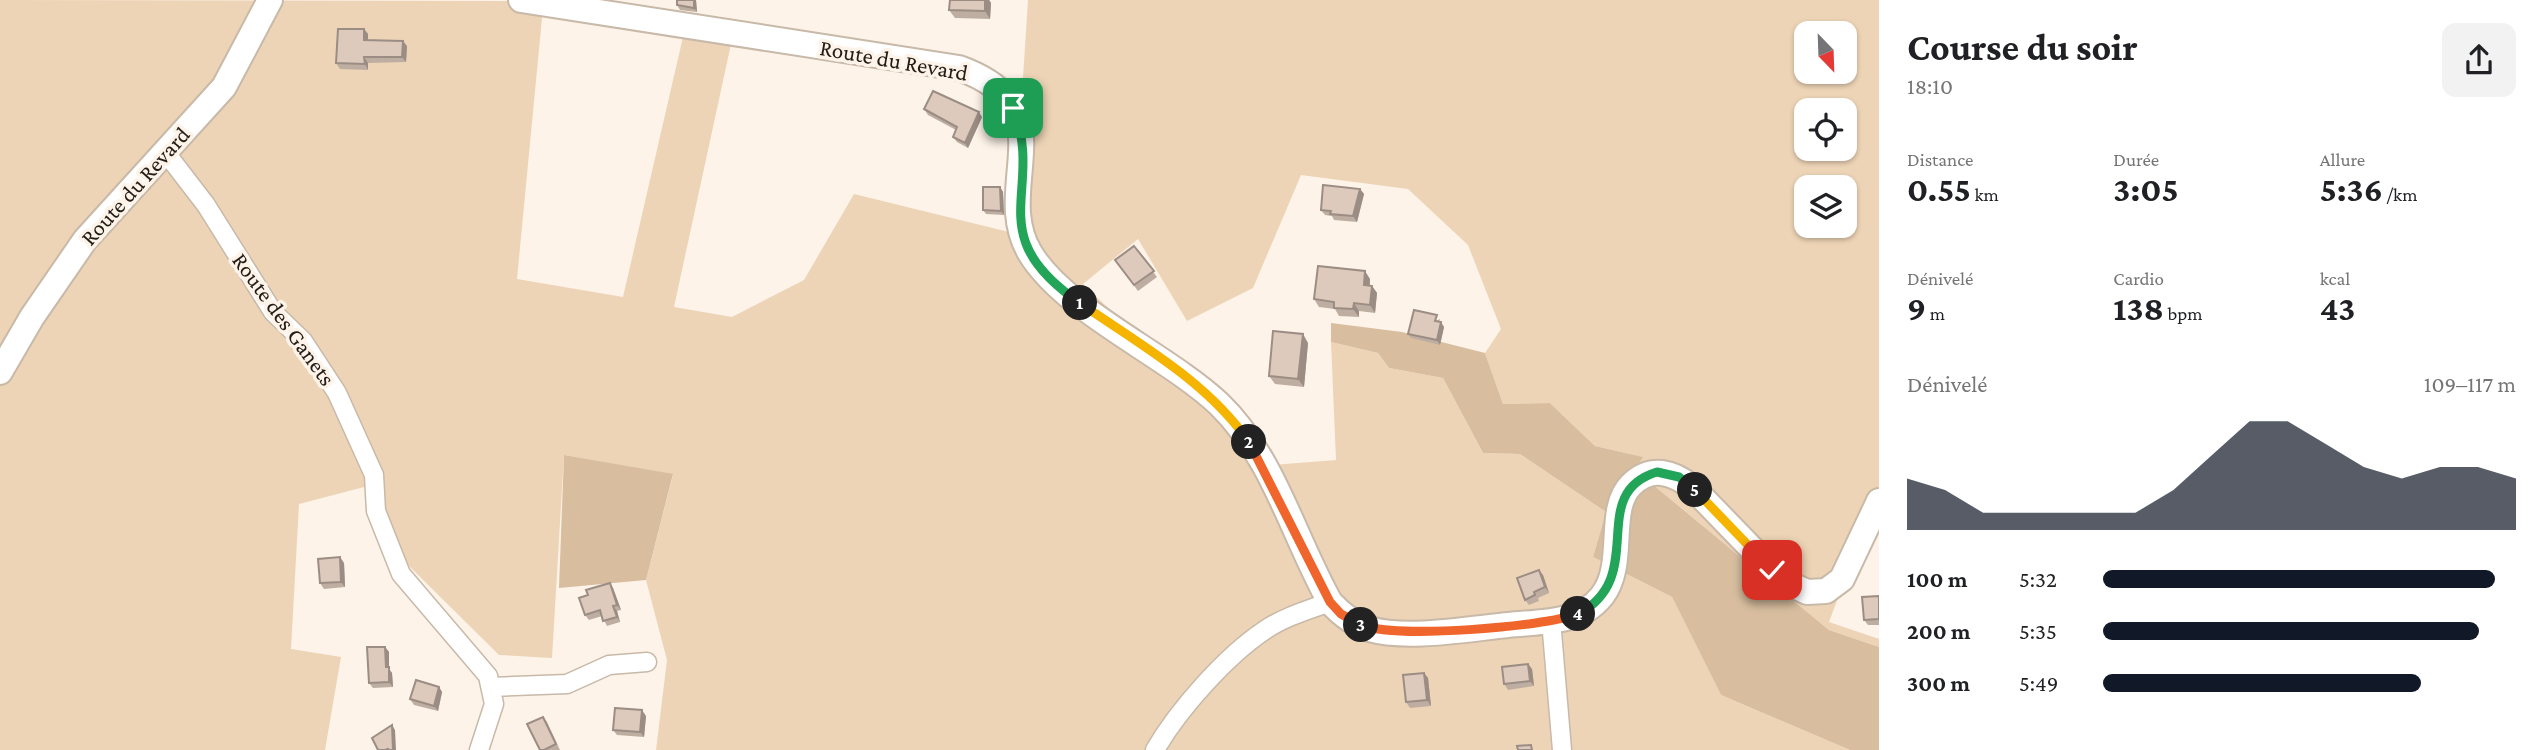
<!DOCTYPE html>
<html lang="fr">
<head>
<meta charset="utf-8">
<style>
	:root { --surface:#fff; --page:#f2f2f2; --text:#202124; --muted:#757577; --accent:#111827 }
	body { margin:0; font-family:"Crimson Pro",serif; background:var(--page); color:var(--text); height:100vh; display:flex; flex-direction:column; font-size:26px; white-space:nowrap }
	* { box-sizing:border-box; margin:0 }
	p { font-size:23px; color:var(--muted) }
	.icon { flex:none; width:38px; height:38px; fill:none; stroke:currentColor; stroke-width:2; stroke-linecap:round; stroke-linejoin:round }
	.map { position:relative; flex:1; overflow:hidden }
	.panel { display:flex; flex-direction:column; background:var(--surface); width:665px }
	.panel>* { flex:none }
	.needle { width:46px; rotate:157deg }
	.controls { position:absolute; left:1794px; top:21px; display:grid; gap:14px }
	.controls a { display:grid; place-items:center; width:63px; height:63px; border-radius:14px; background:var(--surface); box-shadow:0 2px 5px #0004; font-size:35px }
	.pin { position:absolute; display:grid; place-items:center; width:60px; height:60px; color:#fff; margin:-30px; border-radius:14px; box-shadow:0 4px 10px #0006 }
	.km { position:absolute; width:35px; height:35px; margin:-18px; border-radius:50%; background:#222; color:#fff; font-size:19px; line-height:35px; text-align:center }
	.round { display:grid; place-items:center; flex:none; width:74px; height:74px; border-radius:14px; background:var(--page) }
	.summary { display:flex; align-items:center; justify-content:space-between; height:119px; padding:0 28px }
	h1 { font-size:38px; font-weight:700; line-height:52px }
	.metrics { display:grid; grid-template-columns:repeat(3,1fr); gap:10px; height:119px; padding:7px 28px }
	.metrics div { display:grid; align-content:center }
	.metrics b { font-size:35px; font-weight:700 }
	.metrics small { font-size:19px; font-weight:400 }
	.metrics p { font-size:19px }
	.chart { height:196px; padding:14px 28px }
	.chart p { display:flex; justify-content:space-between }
	.chart svg { width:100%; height:126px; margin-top:7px; fill:var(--accent); opacity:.7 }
	ul { padding:0 28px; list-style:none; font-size:23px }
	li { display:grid; grid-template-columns:112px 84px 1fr; align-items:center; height:52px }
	li i { height:18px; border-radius:9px; background:var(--accent) }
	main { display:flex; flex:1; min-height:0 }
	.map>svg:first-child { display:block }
	.green { fill:#edd4b6; fill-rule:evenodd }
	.forest { fill:#d8be9f }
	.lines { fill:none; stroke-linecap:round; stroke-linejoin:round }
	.minor-casing { stroke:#c8b9a8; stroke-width:21 }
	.secondary-casing { stroke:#c8b9a8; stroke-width:28 }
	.minor { stroke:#fff; stroke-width:18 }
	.secondary { stroke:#fff; stroke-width:24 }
	.wall { fill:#beaea2 }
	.shaded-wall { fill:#9b8d84 }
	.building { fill:#ddcabc; stroke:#9b8d84; stroke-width:2 }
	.split-1-casing { stroke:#fff; stroke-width:14 }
	.split-2-casing { stroke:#fff; stroke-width:14 }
	.split-3-casing { stroke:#fff; stroke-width:14 }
	.split-4-casing { stroke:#fff; stroke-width:14 }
	.split-5-casing { stroke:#fff; stroke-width:14 }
	.split-6-casing { stroke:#fff; stroke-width:14 }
	.split-1 { stroke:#22a559; stroke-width:9 }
	.split-2 { stroke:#f5b400; stroke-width:9 }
	.split-3 { stroke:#f0652b; stroke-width:9 }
	.split-4 { stroke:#f0652b; stroke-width:9 }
	.split-5 { stroke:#22a559; stroke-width:9 }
	.split-6 { stroke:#f5b400; stroke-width:9 }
	.labels { text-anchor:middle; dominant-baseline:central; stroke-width:7; stroke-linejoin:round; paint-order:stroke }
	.street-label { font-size:23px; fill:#211c15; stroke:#fdf3e9 }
</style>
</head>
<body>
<main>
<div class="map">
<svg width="1879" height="750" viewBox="0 0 1879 750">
	<rect width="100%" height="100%" fill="#fdf3e9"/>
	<path class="green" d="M 0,0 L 549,1 L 542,18 L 517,279 L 623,297 L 683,37 L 731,44 L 674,307 L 732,317 L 804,280 L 854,194 L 1013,233 L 1028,0 L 1879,0 L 1879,487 L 1829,622 L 1879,639 L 1879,647 L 1829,630 L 1635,470 L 1642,457 L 1595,446 L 1550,403 L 1503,404 L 1485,353 L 1501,329 L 1468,245 L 1408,189 L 1301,175 L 1253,288 L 1187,321 L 1138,239 L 1083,284 L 1272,465 L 1336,460 L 1331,342 L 1378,353 L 1389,368 L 1443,378 L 1483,453 L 1520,454 L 1606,512 L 1593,557 L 1672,597 L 1721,695 L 1850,750 L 656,750 L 667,660 L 646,580 L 673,475 L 564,455 L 552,658 L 499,655 L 409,566 L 368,486 L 299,504 L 291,649 L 341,657 L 325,750 L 0,750 ZM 1806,33 L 1844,33 L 1844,72 L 1806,72 ZM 1806,110 L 1844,110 L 1844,149 L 1806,149 ZM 1806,187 L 1844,187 L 1844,226 L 1806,226 Z"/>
	<g class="forest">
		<path d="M 1331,323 L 1402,332 L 1485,353 L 1503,404 L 1550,403 L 1595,446 L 1643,457 L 1635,470 L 1829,630 L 1879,647 L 1879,750 L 1850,750 L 1721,695 L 1672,597 L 1593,557 L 1606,512 L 1520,454 L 1483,453 L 1443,378 L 1389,368 L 1378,353 L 1331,342 Z"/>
		<path d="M 564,455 L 673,474 L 646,580 L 559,588 Z"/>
	</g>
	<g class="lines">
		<g class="minor-casing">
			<g id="minor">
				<path d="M 166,153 L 206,205 L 273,312 L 303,341 L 337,393 L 374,475 L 376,511 L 401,574 L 488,676 L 494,704 L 479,750"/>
				<path d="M 1551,620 L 1562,750"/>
				<path d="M 492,687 L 567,684 L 609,665 L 647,662"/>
				<path d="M 1155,750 C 1178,710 1226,656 1265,630 C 1284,617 1308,610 1330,602"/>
			</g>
		</g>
		<g class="secondary-casing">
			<g id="secondary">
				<path d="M 521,0 L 959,68 C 1070,108 990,186 1030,253 C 1065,311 1167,355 1219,404 C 1273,456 1294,538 1330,602 C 1341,614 1353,624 1369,629 C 1408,640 1467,629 1508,625 C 1527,623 1548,623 1566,618 C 1580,615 1593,607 1602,596 C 1627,564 1606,510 1631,485 C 1651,465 1673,472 1693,488 L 1782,580 L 1807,592 L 1826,591 L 1842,579 L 1879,501"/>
				<path d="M 0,372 L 32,317 L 85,240 L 224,87 L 270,0"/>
			</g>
		</g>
		<use href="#minor" class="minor"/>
		<use href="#secondary" class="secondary"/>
	</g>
	<g class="wall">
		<path d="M 696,0 L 697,12 L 680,10 L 677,5 Z"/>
		<path d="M 950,0 L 989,0 L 991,3 L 990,19 L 955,18 L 949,10 Z"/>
		<path d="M 364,29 L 368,34 L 368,40 L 407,46 L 406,62 L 368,63 L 368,70 L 340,69 L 336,63 Z"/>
		<path d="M 924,109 L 982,117 L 968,148 L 957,142 L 953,137 L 956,130 L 928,115 Z"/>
		<path d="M 1000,187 L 1003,192 L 1004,215 L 986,214 L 983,210 Z"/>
		<path d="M 1360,189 L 1364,194 L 1357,222 L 1334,220 L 1332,216 L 1325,215 L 1321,210 Z"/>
		<path d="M 1134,246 L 1157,277 L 1138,291 L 1115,260 Z"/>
		<path d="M 1370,279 L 1370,285 L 1372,286 L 1377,293 L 1375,313 L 1359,311 L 1359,317 L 1339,316 L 1335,309 L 1319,307 L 1314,299 Z"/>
		<path d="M 1440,319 L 1439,322 L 1444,327 L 1440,345 L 1411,338 L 1408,334 Z"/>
		<path d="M 1308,343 L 1304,387 L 1275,384 L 1269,376 Z"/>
		<path d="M 344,563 L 345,587 L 324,589 L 320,583 Z"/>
		<path d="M 1543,575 L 1549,593 L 1538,598 L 1539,601 L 1529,605 L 1525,600 Z"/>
		<path d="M 610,583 L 613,588 L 621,610 L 617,611 L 620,622 L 607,626 L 602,616 L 589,620 L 585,615 L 588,595 Z"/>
		<path d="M 1879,596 L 1879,625 L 1868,625 L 1864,620 Z"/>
		<path d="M 385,647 L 389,652 L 389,669 L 392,673 L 393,687 L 373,688 L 369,683 Z"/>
		<path d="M 1528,664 L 1532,669 L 1534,686 L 1508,690 L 1504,684 Z"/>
		<path d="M 1424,673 L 1428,678 L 1431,706 L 1410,708 L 1406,702 Z"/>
		<path d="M 439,687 L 442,692 L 438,711 L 414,705 L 410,699 Z"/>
		<path d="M 646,716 L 644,737 L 617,735 L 613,730 Z"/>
		<path d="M 543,717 L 547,722 L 560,750 L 540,750 Z"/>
	</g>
	<g class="shaded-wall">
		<path d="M 694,0 L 696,0 L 697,12 L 694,8 Z"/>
		<path d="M 985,0 L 989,0 L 991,3 L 990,19 L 985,11 Z"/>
		<path d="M 364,29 L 368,34 L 368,46 L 364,40 Z"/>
		<path d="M 403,41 L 407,46 L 406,62 L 402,57 Z"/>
		<path d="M 364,57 L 368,63 L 368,70 L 365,64 Z"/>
		<path d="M 979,112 L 982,117 L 968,148 L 965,143 Z"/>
		<path d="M 1000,187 L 1003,192 L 1004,215 L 1001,211 Z"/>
		<path d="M 1360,189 L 1364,194 L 1357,222 L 1353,216 Z"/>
		<path d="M 1365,271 L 1370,279 L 1369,292 L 1364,285 Z"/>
		<path d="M 1372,286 L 1377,293 L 1375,313 L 1370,305 Z"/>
		<path d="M 1354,303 L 1359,311 L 1359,317 L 1353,309 Z"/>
		<path d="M 1441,322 L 1444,327 L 1440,345 L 1437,340 Z"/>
		<path d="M 1303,334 L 1308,343 L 1304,387 L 1298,379 Z"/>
		<path d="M 340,557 L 344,563 L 345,587 L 341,582 Z"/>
		<path d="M 1539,570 L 1543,575 L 1549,593 L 1545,587 Z"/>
		<path d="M 610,583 L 613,588 L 621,610 L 617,605 Z"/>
		<path d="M 613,606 L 617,611 L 620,622 L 617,617 Z"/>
		<path d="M 385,647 L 389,652 L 389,669 L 392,673 L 393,687 L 389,682 L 386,667 Z"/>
		<path d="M 1528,664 L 1532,669 L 1534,686 L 1530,681 Z"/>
		<path d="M 1424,673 L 1428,678 L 1431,706 L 1427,700 Z"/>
		<path d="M 439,687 L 442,692 L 438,711 L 434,706 Z"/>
		<path d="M 642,710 L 646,716 L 644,737 L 640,732 Z"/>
		<path d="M 392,725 L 395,730 L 396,750 L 393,750 Z"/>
	</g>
	<g class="building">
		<path d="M 677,0 L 694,0 L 694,8 L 677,5 Z"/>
		<path d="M 950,0 L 985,0 L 985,11 L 949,10 Z"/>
		<path d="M 338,29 L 364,29 L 364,40 L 403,41 L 402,57 L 364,57 L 365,64 L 336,63 Z"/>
		<path d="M 933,91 L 979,112 L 965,143 L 953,137 L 957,127 L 924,109 Z"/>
		<path d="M 1323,185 L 1360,189 L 1353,216 L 1330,214 L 1331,211 L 1321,210 Z"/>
		<path d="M 983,187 L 1000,187 L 1001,211 L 983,210 Z"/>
		<path d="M 1134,246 L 1154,271 L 1134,285 L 1115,260 Z"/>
		<path d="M 1318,266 L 1365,271 L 1364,285 L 1372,286 L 1370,305 L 1354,303 L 1353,309 L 1334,308 L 1334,302 L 1314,299 Z"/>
		<path d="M 1414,310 L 1437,315 L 1435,321 L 1441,322 L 1437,340 L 1408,334 Z"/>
		<path d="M 1273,331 L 1303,334 L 1298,379 L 1269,376 Z"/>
		<path d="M 340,557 L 341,582 L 320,583 L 318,559 Z"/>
		<path d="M 1539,570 L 1545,587 L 1534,592 L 1535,595 L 1525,600 L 1517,578 Z"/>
		<path d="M 610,583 L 617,605 L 613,606 L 617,617 L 603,621 L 600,610 L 585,615 L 579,598 L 588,595 L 586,590 Z"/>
		<path d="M 1879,596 L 1879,619 L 1864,620 L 1862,597 Z"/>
		<path d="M 367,647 L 385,647 L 386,667 L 389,667 L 389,682 L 369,683 Z"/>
		<path d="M 1528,664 L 1530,681 L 1504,684 L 1502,667 Z"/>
		<path d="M 1424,673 L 1427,700 L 1406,702 L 1403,675 Z"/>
		<path d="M 416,680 L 439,687 L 434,706 L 410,699 Z"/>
		<path d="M 615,708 L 642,710 L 640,732 L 613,730 Z"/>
		<path d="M 543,717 L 556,744 L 544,750 L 540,750 L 527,724 Z"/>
		<path d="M 392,725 L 393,750 L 389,750 L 388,749 L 385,750 L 378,750 L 372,738 Z"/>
		<path d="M 1531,745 L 1532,750 L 1518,750 L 1517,746 Z"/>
	</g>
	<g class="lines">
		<g class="split-1-casing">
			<path id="split-1" d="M 1013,108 C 1046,191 978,233 1080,303"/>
		</g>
		<g class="split-2-casing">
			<path id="split-2" d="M 1080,303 C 1139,344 1207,381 1249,442"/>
		</g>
		<g class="split-3-casing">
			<path id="split-3" d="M 1249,442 L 1330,602 L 1341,614 L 1361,625"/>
		</g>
		<g class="split-4-casing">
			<path id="split-4" d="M 1361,625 C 1397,639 1542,627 1578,614"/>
		</g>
		<g class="split-5-casing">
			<path id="split-5" d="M 1578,614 C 1650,576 1585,494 1657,472 L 1679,477 L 1695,490"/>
		</g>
		<g class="split-6-casing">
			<path id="split-6" d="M 1695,490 L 1772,570"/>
		</g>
		<use href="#split-1" class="split-1"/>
		<use href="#split-2" class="split-2"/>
		<use href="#split-3" class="split-3"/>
		<use href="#split-4" class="split-4"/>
		<use href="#split-5" class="split-5"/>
		<use href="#split-6" class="split-6"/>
	</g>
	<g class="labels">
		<g class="street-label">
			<text transform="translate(894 60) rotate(10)">Route du Revard</text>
			<text transform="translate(135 186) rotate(-48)">Route du Revard</text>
			<text transform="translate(284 319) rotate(54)">Route des Ganets</text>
		</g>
	</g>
</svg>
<div class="controls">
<a><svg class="needle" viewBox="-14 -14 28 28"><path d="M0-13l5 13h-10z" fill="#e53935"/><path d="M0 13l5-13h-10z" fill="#757577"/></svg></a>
<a><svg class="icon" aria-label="locate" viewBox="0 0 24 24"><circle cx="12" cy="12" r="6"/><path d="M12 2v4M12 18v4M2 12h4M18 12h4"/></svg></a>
<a><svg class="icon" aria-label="layers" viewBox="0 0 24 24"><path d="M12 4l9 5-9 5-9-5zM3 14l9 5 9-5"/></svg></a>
</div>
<div class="pin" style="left:1013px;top:108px;background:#1e9e55"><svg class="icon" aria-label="arrive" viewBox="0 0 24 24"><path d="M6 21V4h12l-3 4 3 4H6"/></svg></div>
<div class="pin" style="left:1772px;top:570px;background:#d93025"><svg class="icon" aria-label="check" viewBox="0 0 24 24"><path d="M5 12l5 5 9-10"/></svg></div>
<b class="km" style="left:1080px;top:303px">1</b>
<b class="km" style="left:1249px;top:442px">2</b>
<b class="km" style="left:1361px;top:625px">3</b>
<b class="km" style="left:1578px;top:614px">4</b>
<b class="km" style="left:1695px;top:490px">5</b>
</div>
<section class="panel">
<div class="summary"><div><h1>Course du soir</h1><p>18:10</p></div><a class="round"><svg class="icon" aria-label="share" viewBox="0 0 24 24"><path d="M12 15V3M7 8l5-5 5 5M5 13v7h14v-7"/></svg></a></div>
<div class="metrics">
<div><p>Distance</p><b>0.55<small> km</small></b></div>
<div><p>Durée</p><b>3:05</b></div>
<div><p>Allure</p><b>5:36<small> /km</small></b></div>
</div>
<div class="metrics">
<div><p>Dénivelé</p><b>9<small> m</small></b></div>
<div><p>Cardio</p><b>138<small> bpm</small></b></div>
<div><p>kcal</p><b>43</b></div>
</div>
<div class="chart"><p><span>Dénivelé</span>109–117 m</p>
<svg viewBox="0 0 160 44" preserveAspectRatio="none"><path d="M0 44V26L10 30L20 38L30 38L40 38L50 38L60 38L70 30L80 18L90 6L100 6L110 14L120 22L130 26L140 22L150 22L160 26V44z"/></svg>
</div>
<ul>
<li><b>100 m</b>5:32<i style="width:95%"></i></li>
<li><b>200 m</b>5:35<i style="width:91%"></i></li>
<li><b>300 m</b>5:49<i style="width:77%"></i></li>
</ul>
</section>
</main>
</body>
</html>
